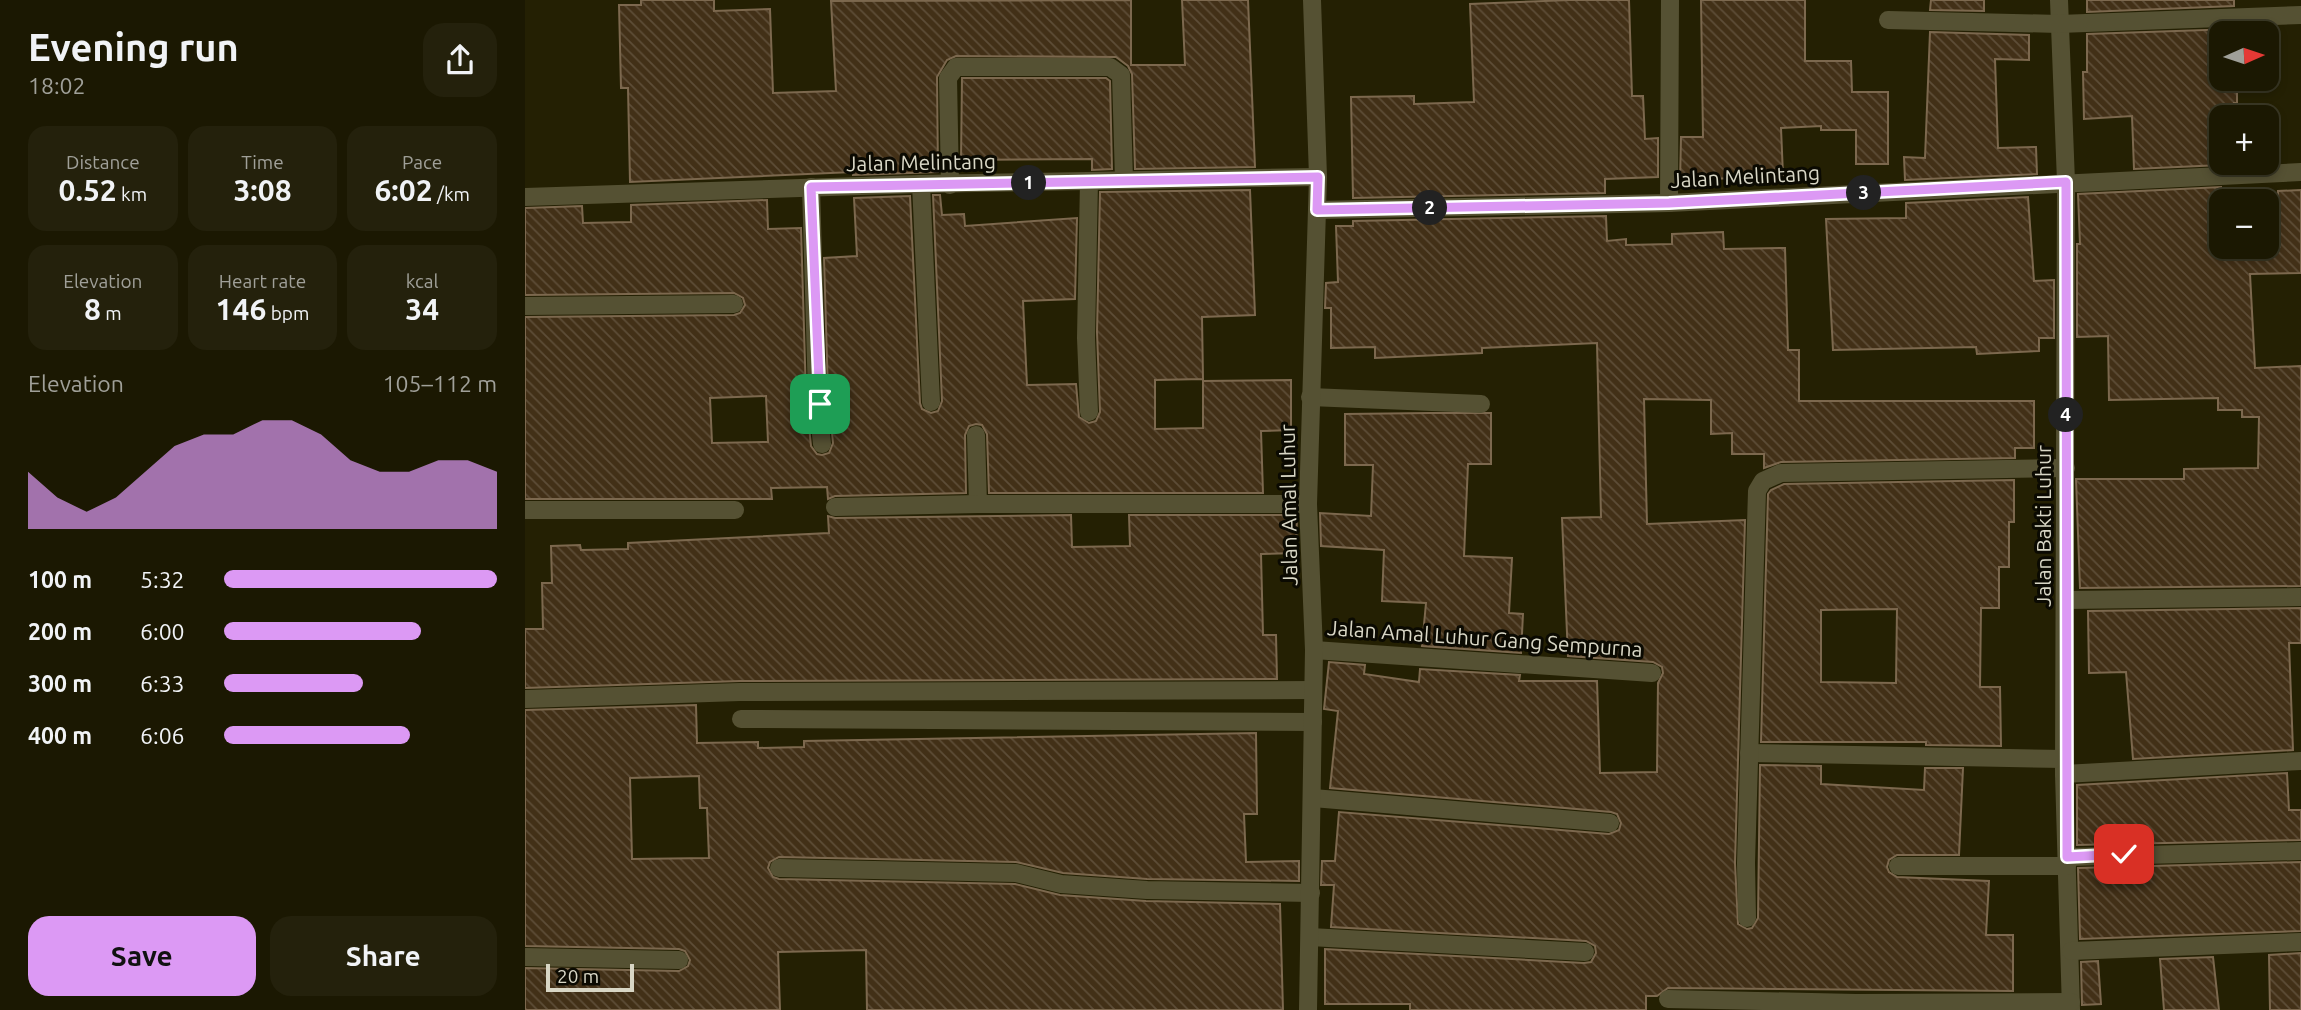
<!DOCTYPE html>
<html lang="en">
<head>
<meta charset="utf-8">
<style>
	:root { --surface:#1b1802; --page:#24210c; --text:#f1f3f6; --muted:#a0a099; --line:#393724; --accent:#dc99f4 }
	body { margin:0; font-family:Ubuntu,sans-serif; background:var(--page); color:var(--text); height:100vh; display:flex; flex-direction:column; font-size:26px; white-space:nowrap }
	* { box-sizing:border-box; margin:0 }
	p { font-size:23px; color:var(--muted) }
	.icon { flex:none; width:38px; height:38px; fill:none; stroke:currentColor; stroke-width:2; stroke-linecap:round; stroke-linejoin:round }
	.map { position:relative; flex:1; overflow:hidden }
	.sheet { display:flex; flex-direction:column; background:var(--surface); width:525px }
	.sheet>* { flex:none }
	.needle { width:46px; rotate:87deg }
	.tools { position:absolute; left:1684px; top:21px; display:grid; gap:14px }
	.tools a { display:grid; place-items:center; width:70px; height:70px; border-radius:14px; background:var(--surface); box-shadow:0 4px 10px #0003,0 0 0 2px var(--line); font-size:35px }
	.scale { position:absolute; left:21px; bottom:18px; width:88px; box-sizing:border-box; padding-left:7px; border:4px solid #d8d6c5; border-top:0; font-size:19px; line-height:24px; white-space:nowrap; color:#d8d6c5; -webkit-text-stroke:5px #0b0a02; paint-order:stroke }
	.pin { position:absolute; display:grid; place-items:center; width:60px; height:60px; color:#fff; margin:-30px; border-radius:14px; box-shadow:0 4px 10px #0006 }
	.km { position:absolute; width:35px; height:35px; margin:-18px; border-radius:50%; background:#222; color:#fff; font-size:19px; line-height:35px; text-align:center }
	.round { display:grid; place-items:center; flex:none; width:74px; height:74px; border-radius:21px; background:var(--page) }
	.overview { display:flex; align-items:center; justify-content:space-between; height:119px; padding:0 28px }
	h1 { font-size:38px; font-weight:600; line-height:52px }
	.stats { display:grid; grid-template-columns:repeat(3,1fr); gap:10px; height:119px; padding:7px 28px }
	.stats div { display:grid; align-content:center; border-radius:18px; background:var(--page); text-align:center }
	.stats b { font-size:30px; font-weight:600 }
	.stats small { font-size:19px; font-weight:400 }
	.stats p { font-size:19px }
	.chart { height:196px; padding:14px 28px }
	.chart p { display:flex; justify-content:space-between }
	.chart svg { width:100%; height:126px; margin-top:7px; fill:var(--accent); opacity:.7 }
	.action { display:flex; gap:14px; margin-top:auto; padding:14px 28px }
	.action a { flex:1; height:80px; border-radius:21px; background:var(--accent); color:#111; font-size:28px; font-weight:600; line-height:80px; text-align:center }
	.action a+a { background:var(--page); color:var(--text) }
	ul { padding:0 28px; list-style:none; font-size:23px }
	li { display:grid; grid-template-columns:112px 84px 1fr; align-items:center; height:52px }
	li i { height:18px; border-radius:9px; background:var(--accent) }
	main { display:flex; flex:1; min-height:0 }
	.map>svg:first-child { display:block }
	.building { fill:url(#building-back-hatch); stroke:#7c684e; stroke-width:2; fill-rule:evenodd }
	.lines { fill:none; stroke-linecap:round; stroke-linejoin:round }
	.minor { stroke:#555133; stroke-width:18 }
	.route-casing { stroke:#fff; stroke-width:14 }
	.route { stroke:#dc99f4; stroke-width:9 }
	.labels { text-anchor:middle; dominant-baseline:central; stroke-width:6; stroke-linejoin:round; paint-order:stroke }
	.street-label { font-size:21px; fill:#d8d6c5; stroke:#0b0a02 }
</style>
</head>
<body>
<main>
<section class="sheet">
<div class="overview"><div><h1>Evening run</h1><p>18:02</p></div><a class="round"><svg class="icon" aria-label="share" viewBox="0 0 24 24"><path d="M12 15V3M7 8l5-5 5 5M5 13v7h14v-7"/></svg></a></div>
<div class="stats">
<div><p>Distance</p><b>0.52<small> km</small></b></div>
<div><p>Time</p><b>3:08</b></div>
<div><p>Pace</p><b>6:02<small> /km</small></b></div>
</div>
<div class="stats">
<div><p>Elevation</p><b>8<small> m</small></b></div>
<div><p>Heart rate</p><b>146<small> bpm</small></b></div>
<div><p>kcal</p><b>34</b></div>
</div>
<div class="chart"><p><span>Elevation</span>105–112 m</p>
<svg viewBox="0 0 160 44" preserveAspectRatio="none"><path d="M0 44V24L10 33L20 38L30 33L40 24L50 15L60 11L70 11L80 6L90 6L100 11L110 20L120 24L130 24L140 20L150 20L160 24V44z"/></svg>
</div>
<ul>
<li><b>100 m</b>5:32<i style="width:100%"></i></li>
<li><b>200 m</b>6:00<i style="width:72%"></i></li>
<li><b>300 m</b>6:33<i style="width:51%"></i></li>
<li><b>400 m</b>6:06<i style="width:68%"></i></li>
</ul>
<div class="action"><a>Save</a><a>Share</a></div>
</section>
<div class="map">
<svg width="1776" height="1010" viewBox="0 0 1776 1010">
	<defs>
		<pattern id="building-back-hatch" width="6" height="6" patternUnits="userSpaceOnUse" patternTransform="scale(1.75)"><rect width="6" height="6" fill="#423017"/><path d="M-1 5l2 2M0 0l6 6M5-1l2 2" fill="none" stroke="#5d4d37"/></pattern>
	</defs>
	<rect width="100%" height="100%" fill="#242003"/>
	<g class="building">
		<path d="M 116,0 L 189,0 L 189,11 L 245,9 L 248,93 L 311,91 L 306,1 L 606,0 L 606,65 L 660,65 L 657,0 L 723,0 L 730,167 L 610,169 L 607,74 L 603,66 L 591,57 L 431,56 L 422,60 L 412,77 L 413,172 L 328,175 L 328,172 L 105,182 L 103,88 L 96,88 L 94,5 L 116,5 Z"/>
		<path d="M 1045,0 L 1104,0 L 1107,96 L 1118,96 L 1120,139 L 1133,138 L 1133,177 L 1080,179 L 1080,193 L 828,198 L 826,97 L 889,96 L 889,104 L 949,102 L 945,4 Z"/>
		<path d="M 1176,0 L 1280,0 L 1280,61 L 1326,61 L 1327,92 L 1363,92 L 1363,164 L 1331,164 L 1331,130 L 1296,130 L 1296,126 L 1256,128 L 1258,175 L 1155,181 L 1156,137 L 1178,137 Z"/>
		<path d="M 1406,0 L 1459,0 L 1459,11 L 1405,10 Z"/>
		<path d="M 1562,0 L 1709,0 L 1709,6 L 1562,12 Z"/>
		<path d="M 1710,29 L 1710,33 L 1696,33 L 1696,79 L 1712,79 L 1712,103 L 1709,103 L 1710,117 L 1696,117 L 1696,165 L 1609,169 L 1607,116 L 1559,119 L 1558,72 L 1562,72 L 1562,34 Z"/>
		<path d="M 1405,32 L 1504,35 L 1504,60 L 1470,59 L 1473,148 L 1511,147 L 1512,174 L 1380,180 L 1379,157 L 1400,158 Z"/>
		<path d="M 437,78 L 581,78 L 585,81 L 587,169 L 567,170 L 567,159 L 436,160 Z"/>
		<path d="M 1696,187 L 1696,247 L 1755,247 L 1753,191 L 1776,190 L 1776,273 L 1725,274 L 1730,368 L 1776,366 L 1776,586 L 1555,588 L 1551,479 L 1659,479 L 1659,469 L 1733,468 L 1734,417 L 1717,417 L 1717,410 L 1693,410 L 1693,398 L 1584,400 L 1583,336 L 1552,337 L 1552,244 L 1555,244 L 1553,194 Z"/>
		<path d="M 725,190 L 730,315 L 677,317 L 678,379 L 630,380 L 630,429 L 678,428 L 678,381 L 766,380 L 766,430 L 736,431 L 738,493 L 464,493 L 462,434 L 457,425 L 451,424 L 444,426 L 440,435 L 441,493 L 310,496 L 303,499 L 302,487 L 246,488 L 247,499 L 0,499 L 0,317 L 209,315 L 215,313 L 220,305 L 218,298 L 209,293 L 0,295 L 0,208 L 57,206 L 58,223 L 106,222 L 106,205 L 242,200 L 243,229 L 276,228 L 281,396 L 286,446 L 292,454 L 297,455 L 304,453 L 308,443 L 303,394 L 299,258 L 332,256 L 329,198 L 385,196 L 395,403 L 397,409 L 406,413 L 413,411 L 417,401 L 408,195 L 415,195 L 417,215 L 439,214 L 440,226 L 552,218 L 550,299 L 498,301 L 502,385 L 551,384 L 554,417 L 564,423 L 571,421 L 575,412 L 572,332 L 575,192 ZM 241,396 L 243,442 L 187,443 L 185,398 Z"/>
		<path d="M 1503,197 L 1509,281 L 1529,280 L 1529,338 L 1514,338 L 1514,351 L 1452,354 L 1451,347 L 1308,350 L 1301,219 L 1381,218 L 1381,203 Z"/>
		<path d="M 1081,216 L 1082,241 L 1101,239 L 1101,245 L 1147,244 L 1147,234 L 1198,232 L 1199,249 L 1260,248 L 1263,350 L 1274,350 L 1274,401 L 1509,401 L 1509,448 L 1490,448 L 1490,458 L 1256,462 L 1239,468 L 1239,454 L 1207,454 L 1207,433 L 1186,434 L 1186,400 L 1119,399 L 1122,524 L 1220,520 L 1210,863 L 1213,924 L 1222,929 L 1227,928 L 1233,918 L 1235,765 L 1296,766 L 1296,784 L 1399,790 L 1400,768 L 1438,768 L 1434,855 L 1372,855 L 1364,860 L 1362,867 L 1364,872 L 1372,877 L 1464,881 L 1461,935 L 1488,935 L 1488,991 L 1143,988 L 1132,996 L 1121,996 L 1121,1010 L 885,1010 L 885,1004 L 800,1004 L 800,949 L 1059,963 L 1066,962 L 1071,953 L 1070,946 L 1061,941 L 806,927 L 809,885 L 796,885 L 797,861 L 810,861 L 814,812 L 1084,834 L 1094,830 L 1096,823 L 1092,814 L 1086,812 L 805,788 L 813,711 L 799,709 L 804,662 L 840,665 L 839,674 L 894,682 L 895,669 L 995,675 L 994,681 L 1072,681 L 1075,773 L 1132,772 L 1133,683 L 1138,673 L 1137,667 L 1128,662 L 1043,656 L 1037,518 L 1076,517 L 1072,343 L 957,348 L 957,353 L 850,358 L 850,347 L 806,348 L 806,308 L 800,308 L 801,283 L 813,282 L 811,226 L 828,226 L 828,221 Z"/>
		<path d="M 905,413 L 966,413 L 966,464 L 943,464 L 939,556 L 987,558 L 984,613 L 998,614 L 996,653 L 897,646 L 901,603 L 857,601 L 859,550 L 796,546 L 795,513 L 846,516 L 848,465 L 820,465 L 820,414 Z"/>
		<path d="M 1489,480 L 1489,522 L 1484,522 L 1484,567 L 1474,567 L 1474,608 L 1456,608 L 1455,687 L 1475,687 L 1476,746 L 1401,745 L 1401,742 L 1236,742 L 1243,494 L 1246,490 L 1259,484 ZM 1372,609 L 1371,683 L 1296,682 L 1296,610 Z"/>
		<path d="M 546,515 L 547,547 L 605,546 L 604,515 L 772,515 L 771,553 L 736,554 L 738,635 L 751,635 L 752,679 L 215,681 L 0,688 L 0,629 L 18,629 L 17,583 L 27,583 L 26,546 L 55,545 L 56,550 L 103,549 L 103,543 L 304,533 L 303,516 L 310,518 Z"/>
		<path d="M 1776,608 L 1776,643 L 1764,643 L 1768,750 L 1608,759 L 1601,672 L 1564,673 L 1563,611 Z"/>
		<path d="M 171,705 L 172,743 L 233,742 L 233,748 L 279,747 L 279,741 L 731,733 L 732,814 L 719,814 L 721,862 L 774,861 L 774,881 L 622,879 L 538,873 L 491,862 L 254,857 L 245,862 L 243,868 L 248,877 L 254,879 L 490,884 L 535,895 L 621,901 L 755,904 L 758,1010 L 342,1010 L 341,950 L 253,952 L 255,1010 L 0,1010 L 0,968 L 154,971 L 163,966 L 165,960 L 160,951 L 154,949 L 0,946 L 0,710 ZM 174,776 L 175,808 L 182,808 L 184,858 L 107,859 L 105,778 Z"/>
		<path d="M 1762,773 L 1764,810 L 1776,810 L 1776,840 L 1552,845 L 1552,785 Z"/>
		<path d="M 1776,862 L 1776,931 L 1555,939 L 1553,868 Z"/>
		<path d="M 1776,953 L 1776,1010 L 1745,1010 L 1744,955 Z"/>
		<path d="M 1688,957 L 1694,1010 L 1639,1010 L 1635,959 Z"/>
		<path d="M 1573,961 L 1576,1004 L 1557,1005 L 1556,962 Z"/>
	</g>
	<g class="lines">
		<g class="minor">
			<path d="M 1534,0 L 1541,182 L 1539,774 L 1546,1010"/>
			<path d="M 1363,20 L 1534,24 L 1776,15"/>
			<path d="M 564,181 L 561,338 L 564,412"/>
			<path d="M 396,184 L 406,402"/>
			<path d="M 425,185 L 423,78 L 431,67 L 585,67 L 596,75 L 599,180"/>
			<path d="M 286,187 L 292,395 L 297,444"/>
			<path d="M 0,197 L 396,184 L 793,177"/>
			<path d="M 1144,203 L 1145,0"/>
			<path d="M 792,210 L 1144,203 L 1776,172"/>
			<path d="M 0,306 L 209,304"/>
			<path d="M 785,397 L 956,404"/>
			<path d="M 451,435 L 453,504"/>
			<path d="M 310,507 L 453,504 L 783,504"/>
			<path d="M 0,510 L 210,510"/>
			<path d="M 1541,600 L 1776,597"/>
			<path d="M 789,650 L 1127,673"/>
			<path d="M 0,699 L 215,692 L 788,690"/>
			<path d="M 216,719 L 788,722"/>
			<path d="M 1224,753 L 1539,759"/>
			<path d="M 1539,774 L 1776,761"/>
			<path d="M 788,798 L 1085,823"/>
			<path d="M 1542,857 L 1776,851"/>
			<path d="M 1373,866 L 1542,866"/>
			<path d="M 254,868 L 491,873 L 536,884 L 622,890 L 786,893"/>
			<path d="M 1222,918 L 1221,863 L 1232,491 L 1238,481 L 1256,473 L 1541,468"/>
			<path d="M 785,937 L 1060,952"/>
			<path d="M 1546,951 L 1776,942"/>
			<path d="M 0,957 L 154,960"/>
			<path d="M 1143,999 L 1331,1003 L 1546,1002"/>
			<path d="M 783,1010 L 789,650 L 783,504 L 793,177 L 787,0"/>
		</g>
	</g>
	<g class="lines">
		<g class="route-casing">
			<path id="route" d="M 295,404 L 286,187 L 793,177 L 792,210 L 1144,203 L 1541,182 L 1542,857 L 1599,854"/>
		</g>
		<use href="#route" class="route"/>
	</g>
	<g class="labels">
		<g class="street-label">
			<text transform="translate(396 162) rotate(-1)">Jalan Melintang</text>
			<text transform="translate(1220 176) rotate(-3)">Jalan Melintang</text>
			<text transform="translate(763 505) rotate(-91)">Jalan Amal Luhur</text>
			<text transform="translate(1518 526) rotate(-90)">Jalan Bakti Luhur</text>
			<text transform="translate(960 638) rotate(4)">Jalan Amal Luhur Gang Sempurna</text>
		</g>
	</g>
</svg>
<div class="tools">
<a><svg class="needle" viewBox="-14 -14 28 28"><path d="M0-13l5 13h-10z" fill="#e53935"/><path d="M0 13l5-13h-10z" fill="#a0a099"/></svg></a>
<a>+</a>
<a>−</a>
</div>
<div class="scale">20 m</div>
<div class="pin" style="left:295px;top:404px;background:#1e9e55"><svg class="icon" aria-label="arrive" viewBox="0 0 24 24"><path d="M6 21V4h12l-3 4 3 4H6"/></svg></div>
<div class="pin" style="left:1599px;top:854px;background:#d93025"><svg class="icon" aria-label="check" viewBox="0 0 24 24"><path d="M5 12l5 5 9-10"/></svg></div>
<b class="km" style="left:504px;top:183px">1</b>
<b class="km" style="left:905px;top:208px">2</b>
<b class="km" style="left:1339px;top:193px">3</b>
<b class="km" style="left:1541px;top:415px">4</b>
</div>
</main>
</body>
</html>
